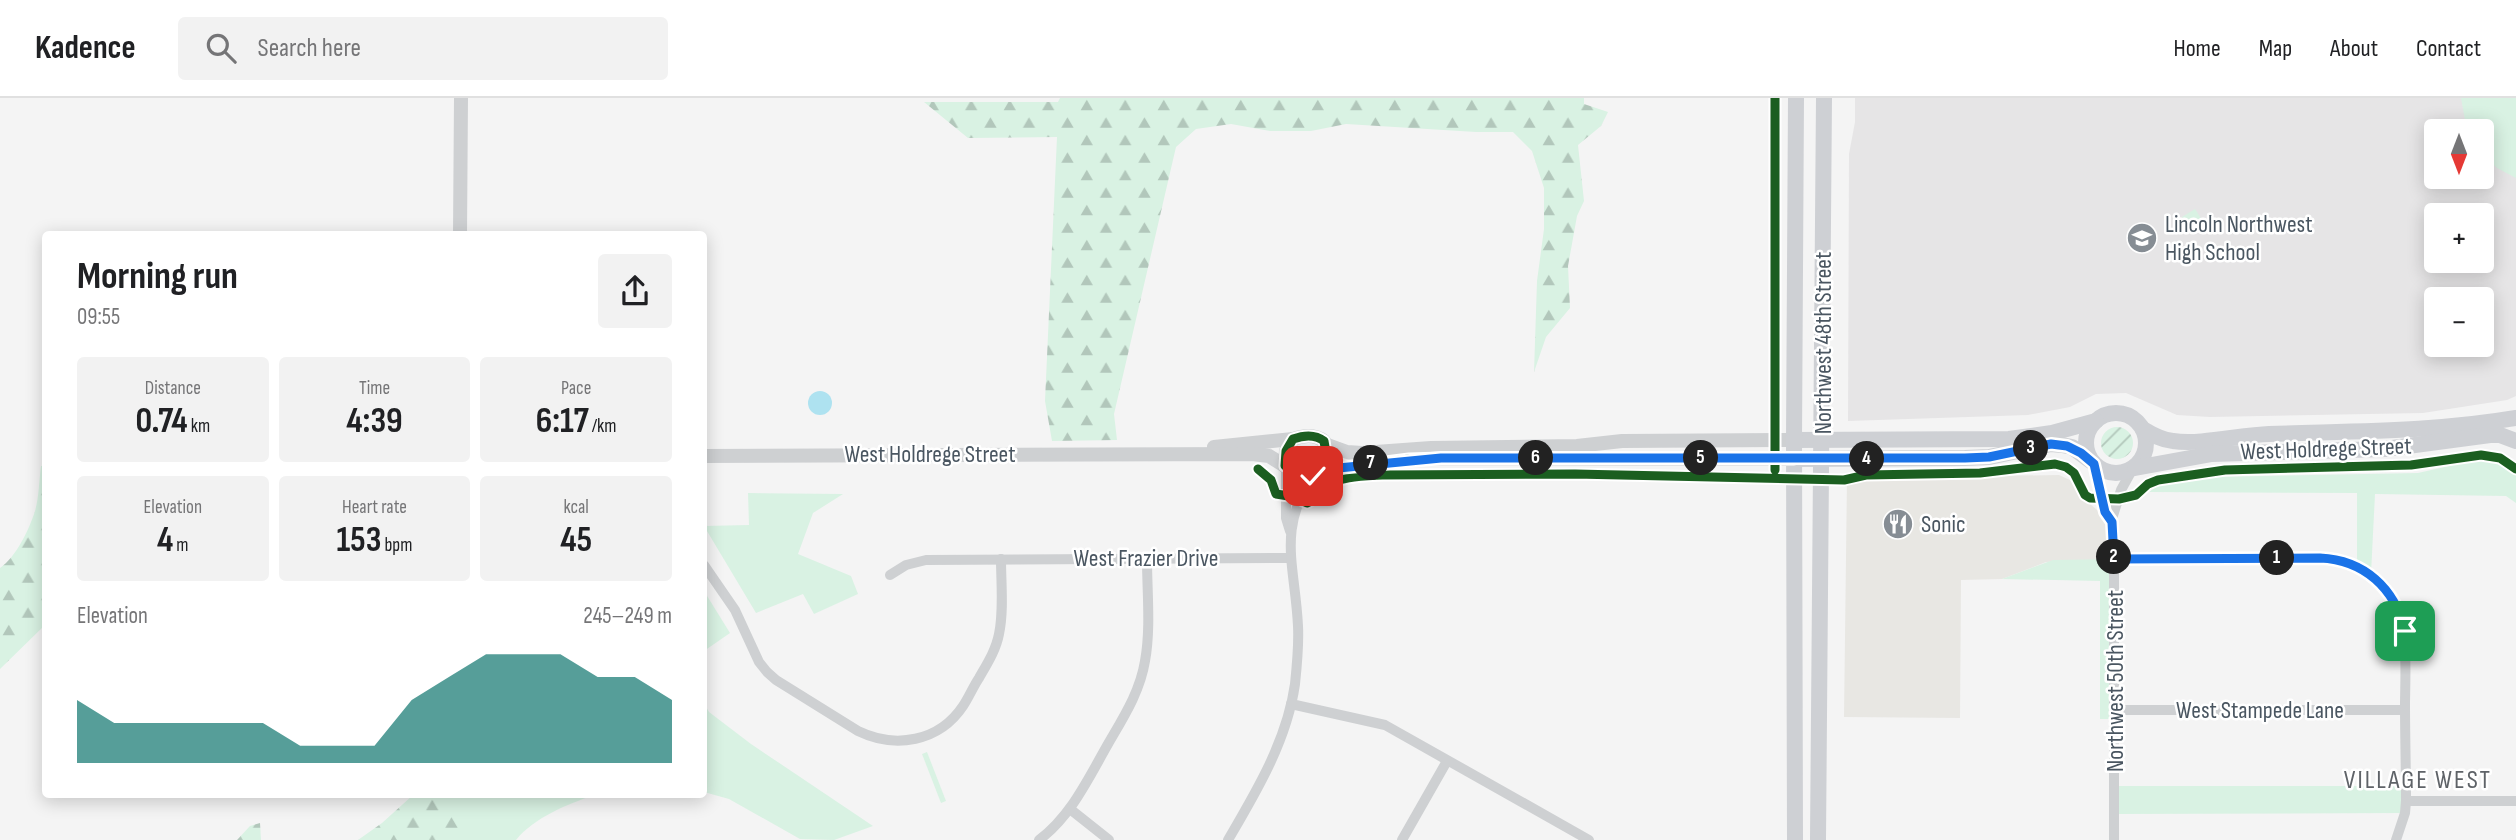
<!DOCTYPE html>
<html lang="en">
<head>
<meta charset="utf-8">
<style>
	:root { --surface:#fff; --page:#f2f2f2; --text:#202124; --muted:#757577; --line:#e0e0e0; --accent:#0f766e }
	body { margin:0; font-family:"Sofia Sans Condensed",sans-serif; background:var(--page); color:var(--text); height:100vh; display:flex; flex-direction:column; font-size:26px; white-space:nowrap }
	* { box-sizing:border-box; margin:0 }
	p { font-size:23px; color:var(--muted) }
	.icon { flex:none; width:38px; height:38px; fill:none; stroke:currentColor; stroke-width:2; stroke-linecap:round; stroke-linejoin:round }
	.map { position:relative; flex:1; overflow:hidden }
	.sheet { position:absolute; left:42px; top:133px; width:665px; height:567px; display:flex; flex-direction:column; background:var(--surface); border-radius:7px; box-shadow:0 4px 18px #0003 }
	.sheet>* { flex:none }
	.needle { width:46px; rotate:180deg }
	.fabs { position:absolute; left:2424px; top:21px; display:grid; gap:14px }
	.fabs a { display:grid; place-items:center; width:70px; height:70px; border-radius:7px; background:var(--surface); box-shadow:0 4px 18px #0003; font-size:35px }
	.pin { position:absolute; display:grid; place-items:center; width:60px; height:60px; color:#fff; margin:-30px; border-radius:14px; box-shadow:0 4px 10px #0006 }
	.km { position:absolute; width:35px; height:35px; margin:-18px; border-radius:50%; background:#222; color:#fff; font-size:19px; line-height:35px; text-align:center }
	.round { display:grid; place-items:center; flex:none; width:74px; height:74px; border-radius:7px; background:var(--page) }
	.summary { display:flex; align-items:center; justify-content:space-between; height:119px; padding:0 35px }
	h1 { font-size:38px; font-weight:700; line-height:52px }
	.figures { display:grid; grid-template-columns:repeat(3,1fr); gap:10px; height:119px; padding:7px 35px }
	.figures div { display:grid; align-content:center; border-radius:7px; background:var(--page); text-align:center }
	.figures b { font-size:35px; font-weight:700 }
	.figures small { font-size:19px; font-weight:400 }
	.figures p { font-size:19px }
	.chart { height:196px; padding:14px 35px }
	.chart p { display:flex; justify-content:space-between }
	.chart svg { width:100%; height:126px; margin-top:7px; fill:var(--accent); opacity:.7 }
	header { display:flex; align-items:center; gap:42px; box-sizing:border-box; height:98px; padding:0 35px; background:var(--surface); border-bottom:2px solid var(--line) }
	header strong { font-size:33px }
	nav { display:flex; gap:38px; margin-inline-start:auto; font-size:24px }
	.search { width:490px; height:63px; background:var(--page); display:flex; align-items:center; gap:18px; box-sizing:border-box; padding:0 24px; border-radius:7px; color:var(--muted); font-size:26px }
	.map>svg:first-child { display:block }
	.commercial { fill:#e8e7e3 }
	.education { fill:#e6e5e6; fill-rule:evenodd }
	.forest { fill:url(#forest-firs) }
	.park { fill:#d9f2e3 }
	.garden { fill:url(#garden-furrows) }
	.water { fill:#aee2f0 }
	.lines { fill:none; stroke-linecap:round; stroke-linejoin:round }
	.minor { stroke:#ced0d2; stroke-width:10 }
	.tertiary { stroke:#ced0d2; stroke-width:14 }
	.secondary { stroke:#ced0d4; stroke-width:16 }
	.cycleway-casing { stroke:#fff; stroke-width:13 }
	.cycleway { stroke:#1b5e20; stroke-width:9 }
	.route-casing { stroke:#fff; stroke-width:14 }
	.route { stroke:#1a73e8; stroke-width:9 }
	.labels { text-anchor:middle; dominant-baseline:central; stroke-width:5; stroke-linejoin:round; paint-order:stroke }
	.poi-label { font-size:24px; fill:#4a5661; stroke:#fff; text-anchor:start }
	.street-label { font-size:24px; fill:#4a5661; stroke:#fff }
	.neighbourhood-label { font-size:26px; letter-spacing:2px; fill:#5f6368; stroke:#fff }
</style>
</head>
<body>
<header>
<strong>Kadence</strong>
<div class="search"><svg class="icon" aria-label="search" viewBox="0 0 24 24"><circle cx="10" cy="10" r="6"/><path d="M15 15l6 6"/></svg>Search here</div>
<nav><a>Home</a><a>Map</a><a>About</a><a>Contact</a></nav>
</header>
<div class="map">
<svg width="2516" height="742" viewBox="0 0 2516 742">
	<defs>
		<pattern id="forest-firs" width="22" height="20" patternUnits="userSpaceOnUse" patternTransform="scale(1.75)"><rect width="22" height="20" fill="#d9f2e3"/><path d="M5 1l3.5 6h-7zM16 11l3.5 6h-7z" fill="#b2c7bb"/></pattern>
		<pattern id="garden-furrows" width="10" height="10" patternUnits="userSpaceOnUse" patternTransform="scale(1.75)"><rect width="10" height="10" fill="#d9f2e3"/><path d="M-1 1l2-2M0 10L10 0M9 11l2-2" fill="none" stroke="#b2c7bb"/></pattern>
	</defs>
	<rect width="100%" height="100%" fill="#f4f4f4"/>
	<path class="commercial" d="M 2059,377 L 2070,382 L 2082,399 L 2111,424 L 2114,461 L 2046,464 L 2002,481 L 1961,482 L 1960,620 L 1844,619 L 1847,380 Z"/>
	<path class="education" d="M 1855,0 L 2516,0 L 2516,298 L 2507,302 L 2423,315 L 2210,319 L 2177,317 L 2126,295 L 2096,296 L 2070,309 L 2028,317 L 1848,323 L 1849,56 L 1855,24 ZM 2436,33 L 2482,33 L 2482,79 L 2436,79 ZM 2436,117 L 2482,117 L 2482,163 L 2436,163 ZM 2436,201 L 2482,201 L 2482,247 L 2436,247 Z"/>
	<g class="forest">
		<path d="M 1060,0 L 1584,0 L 1584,6 L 1608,14 L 1601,28 L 1578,47 L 1584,103 L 1577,118 L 1568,168 L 1570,210 L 1546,239 L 1534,274 L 1537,183 L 1544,131 L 1544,90 L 1532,53 L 1513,34 L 1476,34 L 1346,26 L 1311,33 L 1270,33 L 1231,26 L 1196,31 L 1176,49 L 1114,316 L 1117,342 L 1052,343 L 1045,303 L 1057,39 L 968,40 L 924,4 L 1058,4 Z"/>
		<path d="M 41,368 L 46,368 L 45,527 L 0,571 L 0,470 C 16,459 29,432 35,413 C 39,399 39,383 41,368 Z"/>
		<path d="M 413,697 L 574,697 L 508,742 L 358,742 L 382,725 Z"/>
		<path d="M 260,725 L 261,742 L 237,742 L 250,728 Z"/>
	</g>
	<g class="park">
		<path d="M 2461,0 L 2516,0 L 2516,80 L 2497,70 L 2482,56 L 2482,33 L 2467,33 Z"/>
		<path d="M 2195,111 L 2203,123 L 2190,132 L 2182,119 Z"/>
		<path d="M 2480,361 L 2492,361 L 2516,375 L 2516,405 L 2506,398 L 2375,396 L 2371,476 L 2357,469 L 2357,395 L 2149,394 L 2160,386 L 2208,379 L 2418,375 Z"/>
		<path d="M 748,395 L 843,396 L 813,415 L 798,456 L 851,478 L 858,496 L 814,516 L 803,496 L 756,515 L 704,428 L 749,427 Z"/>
		<path d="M 2114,461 L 2115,621 L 2100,621 L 2100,483 L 2002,481 L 2053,462 Z"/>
		<path d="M 704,493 L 730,535 L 704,553 Z"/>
		<path d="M 704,605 L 709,614 L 751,646 L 873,728 L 834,742 L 800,741 L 729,701 L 704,694 Z"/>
		<path d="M 927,654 L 946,703 L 941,705 L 922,656 Z"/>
		<path d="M 2115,688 L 2406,688 L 2405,715 L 2114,716 Z"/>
		<path d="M 461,697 L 461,696 L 594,697 C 566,707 535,719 516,742 L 461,742 Z"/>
	</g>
	<circle class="garden" cx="2117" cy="345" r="16"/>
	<circle class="water" cx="820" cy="305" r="12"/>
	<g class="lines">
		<g class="minor">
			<path d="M 2094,366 L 2105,414 L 2111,424 L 2114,461 L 2114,742"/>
			<path d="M 1286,370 L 1286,420 L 1290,433"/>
			<path d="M 2111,424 L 2121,392 L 2132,372"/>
			<path d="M 2114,461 L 2330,461 C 2412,473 2406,541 2405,605 C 2405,638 2406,671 2406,703 L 2405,715 L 2396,742"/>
			<path d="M 704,467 L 735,512 L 759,564 L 767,574 L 776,582 L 858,633 C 895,651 939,644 963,608 C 969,599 973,589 979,580 C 987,566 996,552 999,536 C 1004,513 1001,485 1001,461"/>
			<path d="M 890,477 L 906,467 L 926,462 L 1291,460"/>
			<path d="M 1291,606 L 1385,627 L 1589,742"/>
			<path d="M 2115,612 L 2405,612"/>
			<path d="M 2406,703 L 2516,703"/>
			<path d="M 1070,711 L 1109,742"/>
			<path d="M 1039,742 C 1071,718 1088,681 1108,646 C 1123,620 1140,594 1145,563 C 1151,530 1147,494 1147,461"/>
			<path d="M 1228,742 C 1256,694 1287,643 1295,586 C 1297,567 1299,547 1298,528 C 1295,466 1276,431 1315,374"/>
			<path d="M 1402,742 L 1447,663"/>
		</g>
		<g class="tertiary">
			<path d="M 460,136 L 461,0"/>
			<path d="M 1325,346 L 1347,354 L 1362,355 L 1431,350 L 1577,348 L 1622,343 L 1794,342"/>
			<path d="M 1214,349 L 1293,341"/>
			<path d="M 704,358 L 1252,356 L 1269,358 L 1285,368"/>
			<path d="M 1319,372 L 1326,355 L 1324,343 C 1315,336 1304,337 1293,341 L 1286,353 L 1285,368 L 1300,375 L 1409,361 L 1441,360 L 1794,361"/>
		</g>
		<g class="secondary">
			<circle cx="2116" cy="345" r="30"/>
			<path d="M 2143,331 C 2153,337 2162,342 2173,343 C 2201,347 2240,337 2269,336 C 2352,333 2434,334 2516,320"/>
			<path d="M 1794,342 L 2009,341 L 2052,335 L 2096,323"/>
			<path d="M 1794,361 L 1965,360 L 1989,359 L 2051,346 L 2062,347 L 2072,349 L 2091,363"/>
			<path d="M 2135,370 L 2212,356 L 2385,351 L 2490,337 L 2500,337 L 2516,343"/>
			<path d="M 1795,742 L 1794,342 L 1796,0"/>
			<path d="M 1818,742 L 1824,0"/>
		</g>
		<g class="cycleway-casing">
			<g id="cycleway">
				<path d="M 1258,371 L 1271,382 L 1276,396 L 1295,399 L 1307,405 C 1315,402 1317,395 1324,390 C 1339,378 1364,378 1382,377 L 1575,376 L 1844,382 L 1866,377 L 1980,375 L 2055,366 L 2066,369 L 2074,375 L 2085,397 L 2090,400 L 2119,401 L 2136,397 L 2148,386 L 2158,382 L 2225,372 L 2411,367 L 2481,357 L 2500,360 L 2516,371"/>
				<path d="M 1319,372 L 1326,355 L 1324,343 C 1315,336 1304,337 1293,341 L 1286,353 L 1285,368 L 1300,375 L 1409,361 L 1441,360 L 1794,361"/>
				<path d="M 1775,372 L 1775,0"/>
			</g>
		</g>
		<use href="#cycleway" class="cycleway"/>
	</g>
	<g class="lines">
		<g class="route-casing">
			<path id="route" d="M 1313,378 L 1318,372 L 1441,360 L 1965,360 L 1989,359 L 2051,346 L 2067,348 L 2081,355 L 2094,366 L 2105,414 L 2112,424 L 2114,461 L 2320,460 C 2364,462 2395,490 2405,533"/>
		</g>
		<use href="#route" class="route"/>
	</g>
	<defs>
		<g id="school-disc" transform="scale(1.575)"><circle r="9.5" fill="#868d94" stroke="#fff"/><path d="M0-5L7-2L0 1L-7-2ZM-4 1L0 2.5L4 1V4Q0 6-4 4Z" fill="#fff"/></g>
		<g id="restaurant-disc" transform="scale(1.575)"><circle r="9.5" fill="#868d94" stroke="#fff"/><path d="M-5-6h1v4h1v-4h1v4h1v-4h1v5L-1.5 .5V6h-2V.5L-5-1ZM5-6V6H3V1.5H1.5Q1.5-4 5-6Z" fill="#fff"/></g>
	</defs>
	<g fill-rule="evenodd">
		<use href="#school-disc" x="2142" y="140"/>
		<use href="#restaurant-disc" x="1898" y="426"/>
	</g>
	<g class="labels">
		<g class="poi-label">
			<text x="2165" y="126">Lincoln Northwest<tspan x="2165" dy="28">High School</tspan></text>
			<text x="1921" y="426">Sonic</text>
		</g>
		<g class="street-label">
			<text transform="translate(1823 245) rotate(-90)">Northwest 48th Street</text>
			<text transform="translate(2326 351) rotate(-2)">West Holdrege Street</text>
			<text x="930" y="356">West Holdrege Street</text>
			<text x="1146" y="460">West Frazier Drive</text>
			<text transform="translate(2115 583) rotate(-90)">Northwest 50th Street</text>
			<text x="2260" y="612">West Stampede Lane</text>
		</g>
		<g class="neighbourhood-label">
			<text x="2418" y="682">VILLAGE WEST</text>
		</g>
	</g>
</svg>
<div class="fabs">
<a><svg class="needle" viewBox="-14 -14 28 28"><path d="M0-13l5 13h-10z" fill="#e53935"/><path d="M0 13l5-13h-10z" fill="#757577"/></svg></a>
<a>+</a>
<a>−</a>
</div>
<div class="pin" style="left:2405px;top:533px;background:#1e9e55"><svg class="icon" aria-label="arrive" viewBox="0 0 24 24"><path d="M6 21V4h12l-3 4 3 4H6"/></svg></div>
<div class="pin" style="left:1313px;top:378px;background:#d93025"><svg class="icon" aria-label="check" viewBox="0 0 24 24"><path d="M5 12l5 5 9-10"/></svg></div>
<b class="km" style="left:2277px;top:460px">1</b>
<b class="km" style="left:2114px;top:459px">2</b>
<b class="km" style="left:2031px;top:350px">3</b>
<b class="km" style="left:1867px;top:361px">4</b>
<b class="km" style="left:1701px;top:360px">5</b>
<b class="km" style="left:1536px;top:360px">6</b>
<b class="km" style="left:1371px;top:365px">7</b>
<section class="sheet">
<div class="summary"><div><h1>Morning run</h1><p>09:55</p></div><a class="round"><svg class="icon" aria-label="share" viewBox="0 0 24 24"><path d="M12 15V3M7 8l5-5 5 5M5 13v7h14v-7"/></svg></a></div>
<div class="figures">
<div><p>Distance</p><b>0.74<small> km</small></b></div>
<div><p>Time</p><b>4:39</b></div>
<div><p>Pace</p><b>6:17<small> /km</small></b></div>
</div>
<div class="figures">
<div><p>Elevation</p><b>4<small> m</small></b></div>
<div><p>Heart rate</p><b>153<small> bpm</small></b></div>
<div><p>kcal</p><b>45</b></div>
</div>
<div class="chart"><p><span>Elevation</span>245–249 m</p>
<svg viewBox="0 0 160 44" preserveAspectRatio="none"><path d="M0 44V22L10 30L20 30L30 30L40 30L50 30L60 38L70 38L80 38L90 22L100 14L110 6L120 6L130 6L140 14L150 14L160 22V44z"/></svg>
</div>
</section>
</div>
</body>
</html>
